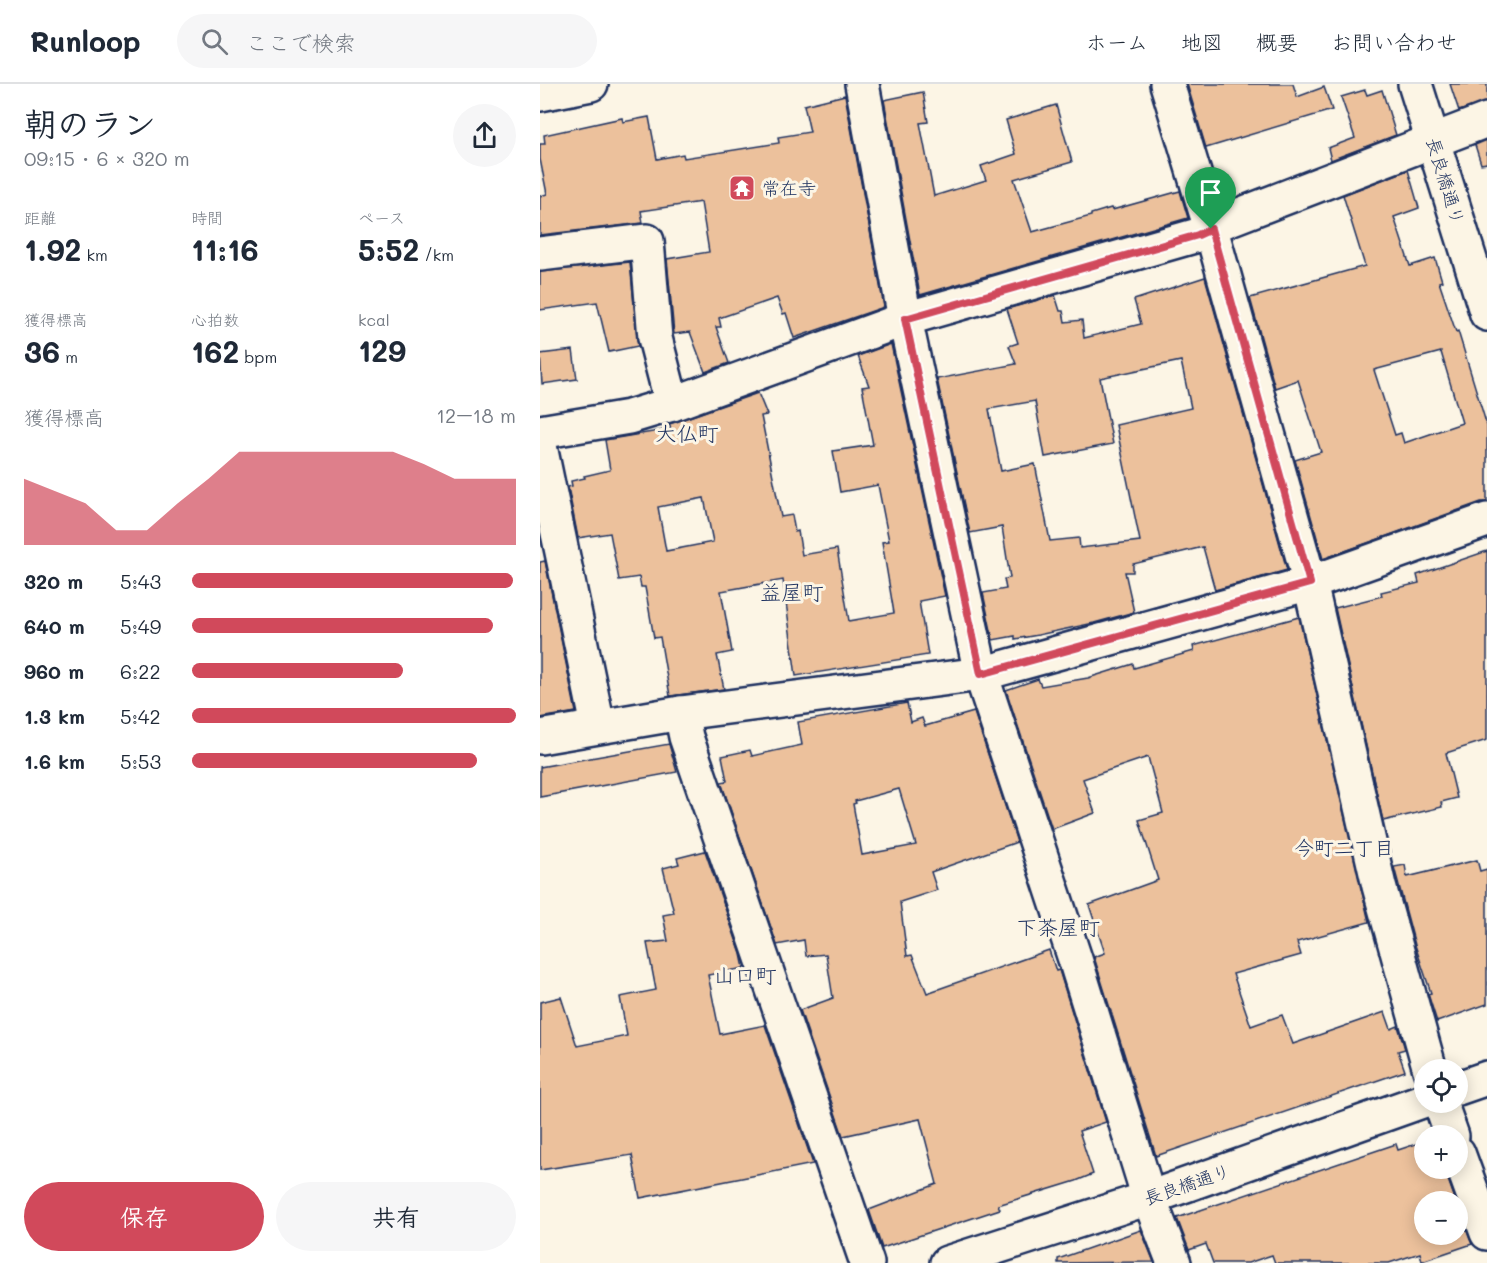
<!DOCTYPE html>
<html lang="ja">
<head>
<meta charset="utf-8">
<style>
	:root { --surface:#fff; --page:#f6f6f7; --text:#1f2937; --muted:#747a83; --line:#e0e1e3; --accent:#d1495b }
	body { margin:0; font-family:Mali,"Klee One",sans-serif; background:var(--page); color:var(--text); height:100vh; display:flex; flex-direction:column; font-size:22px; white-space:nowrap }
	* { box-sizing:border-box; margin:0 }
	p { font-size:20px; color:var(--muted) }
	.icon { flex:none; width:33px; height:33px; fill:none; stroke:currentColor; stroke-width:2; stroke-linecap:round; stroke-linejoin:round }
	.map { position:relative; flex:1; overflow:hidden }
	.sheet { display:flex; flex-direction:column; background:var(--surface); width:540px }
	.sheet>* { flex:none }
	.fabs { position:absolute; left:874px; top:975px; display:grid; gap:12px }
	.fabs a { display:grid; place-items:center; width:54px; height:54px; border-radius:50%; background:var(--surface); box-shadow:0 3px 15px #0003; font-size:30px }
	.pin { position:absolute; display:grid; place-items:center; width:51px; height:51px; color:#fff; margin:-62px -26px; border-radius:50% 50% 50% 0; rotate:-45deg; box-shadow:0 0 6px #0007 }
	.pin .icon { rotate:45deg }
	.round { display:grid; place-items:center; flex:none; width:63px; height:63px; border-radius:32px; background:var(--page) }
	.summary { display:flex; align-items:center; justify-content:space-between; height:102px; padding:0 24px }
	h1 { font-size:33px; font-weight:700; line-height:45px }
	.metrics { display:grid; grid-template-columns:repeat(3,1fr); gap:9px; height:102px; padding:6px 24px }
	.metrics div { display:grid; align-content:center }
	.metrics b { font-size:30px; font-weight:700 }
	.metrics small { font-size:16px; font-weight:400 }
	.metrics p { font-size:16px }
	.chart { height:168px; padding:12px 24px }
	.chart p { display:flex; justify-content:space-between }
	.chart svg { width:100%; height:108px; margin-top:6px; fill:var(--accent); opacity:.7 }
	.cta { display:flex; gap:12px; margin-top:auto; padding:12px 24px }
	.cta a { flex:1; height:69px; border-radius:36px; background:var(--accent); color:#fff; font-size:24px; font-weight:700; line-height:69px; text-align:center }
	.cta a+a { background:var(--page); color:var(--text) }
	ul { padding:0 24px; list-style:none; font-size:20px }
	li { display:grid; grid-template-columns:96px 72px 1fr; align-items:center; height:45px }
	li i { height:15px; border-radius:8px; background:var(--accent) }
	header { display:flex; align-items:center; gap:36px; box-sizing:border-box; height:84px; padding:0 30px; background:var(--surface); border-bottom:2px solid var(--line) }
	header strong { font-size:28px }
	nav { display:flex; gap:33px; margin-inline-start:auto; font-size:21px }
	.search { width:420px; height:54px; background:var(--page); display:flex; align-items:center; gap:15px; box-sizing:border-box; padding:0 21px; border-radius:33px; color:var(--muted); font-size:22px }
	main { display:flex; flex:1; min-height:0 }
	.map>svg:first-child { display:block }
	.building { fill:#ecc19c; stroke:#1b2f5e; stroke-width:1.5; fill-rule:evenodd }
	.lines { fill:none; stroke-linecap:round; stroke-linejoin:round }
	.minor-casing { stroke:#1b2f5e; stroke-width:38 }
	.highway-casing { stroke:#1b2f5e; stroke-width:38 }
	.minor { stroke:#fcf5e5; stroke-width:33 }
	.highway { stroke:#fcf5e5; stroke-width:33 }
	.route-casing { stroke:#fff; stroke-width:12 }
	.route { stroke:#d1495b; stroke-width:8 }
	.labels { text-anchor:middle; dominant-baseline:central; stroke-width:6; stroke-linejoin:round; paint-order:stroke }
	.street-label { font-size:18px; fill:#1b2f5e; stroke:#fcf5e5 }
	.poi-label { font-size:18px; fill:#1b2f5e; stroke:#fcf5e5; text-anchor:start }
	.neighbourhood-label { font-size:20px; fill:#1b2f5e; stroke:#fcf5e5 }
	.quarter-label { font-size:21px; fill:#1b2f5e; stroke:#fcf5e5 }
</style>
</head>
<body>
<header>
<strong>Runloop</strong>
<div class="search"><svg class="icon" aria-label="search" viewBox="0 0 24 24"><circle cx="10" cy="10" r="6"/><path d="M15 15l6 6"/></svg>ここで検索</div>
<nav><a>ホーム</a><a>地図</a><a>概要</a><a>お問い合わせ</a></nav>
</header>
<main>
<section class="sheet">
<div class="summary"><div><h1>朝のラン</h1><p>09:15 · 6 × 320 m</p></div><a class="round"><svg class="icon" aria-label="share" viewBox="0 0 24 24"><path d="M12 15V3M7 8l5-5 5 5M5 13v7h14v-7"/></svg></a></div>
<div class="metrics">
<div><p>距離</p><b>1.92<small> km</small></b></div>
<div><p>時間</p><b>11:16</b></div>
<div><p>ペース</p><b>5:52<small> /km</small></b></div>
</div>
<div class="metrics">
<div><p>獲得標高</p><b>36<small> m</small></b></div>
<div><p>心拍数</p><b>162<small> bpm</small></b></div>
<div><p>kcal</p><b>129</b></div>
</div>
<div class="chart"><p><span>獲得標高</span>12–18 m</p>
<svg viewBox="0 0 160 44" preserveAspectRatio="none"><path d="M0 44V17L10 22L20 27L30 38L40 38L50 27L60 17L70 6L80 6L90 6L100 6L110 6L120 6L130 11L140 17L150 17L160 17V44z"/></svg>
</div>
<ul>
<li><b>320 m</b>5:43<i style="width:99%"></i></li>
<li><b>640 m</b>5:49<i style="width:93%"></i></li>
<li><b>960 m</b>6:22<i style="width:65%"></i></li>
<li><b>1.3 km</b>5:42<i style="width:100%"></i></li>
<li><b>1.6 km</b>5:53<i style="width:88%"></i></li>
</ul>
<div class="cta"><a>保存</a><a>共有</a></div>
</section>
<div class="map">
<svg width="947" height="1179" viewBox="0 0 947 1179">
	<rect width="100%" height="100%" fill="#fcf5e5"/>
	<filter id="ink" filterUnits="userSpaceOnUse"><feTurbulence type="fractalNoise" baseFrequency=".0167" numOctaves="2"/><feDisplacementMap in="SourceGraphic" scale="12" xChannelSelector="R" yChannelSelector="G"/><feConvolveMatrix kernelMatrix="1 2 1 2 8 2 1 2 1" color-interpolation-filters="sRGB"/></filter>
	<g filter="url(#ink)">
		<g class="building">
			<path d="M 647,0 L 753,0 L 757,13 L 784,3 L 792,26 L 666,64 Z"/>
			<path d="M 910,0 L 947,0 L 947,18 L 919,27 Z"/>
			<path d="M 825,6 L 827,11 L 842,6 L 856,51 L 791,76 L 788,64 L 815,54 L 801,13 Z"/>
			<path d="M 383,8 L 388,38 L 380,39 L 394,112 L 446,96 L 441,82 L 476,70 L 466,36 L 516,21 L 532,78 L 474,95 L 492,148 L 551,132 L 551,130 L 571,124 L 572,126 L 640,107 L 648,134 L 380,211 L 344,16 Z"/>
			<path d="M 305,11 L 344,223 L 254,254 L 246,229 L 243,230 L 237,214 L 179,234 L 181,243 L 176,243 L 189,279 L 165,288 L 150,248 L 134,250 L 127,175 L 169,168 L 161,118 L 101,127 L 103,139 L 0,151 L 0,112 L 7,110 L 0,75 L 0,60 L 5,60 L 4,51 L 82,34 L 83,38 L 109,33 L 117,75 L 143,70 L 144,74 L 239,59 L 238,53 L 270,48 L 264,21 Z"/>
			<path d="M 947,56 L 947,79 L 941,80 L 935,61 Z"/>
			<path d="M 868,86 L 879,124 L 854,133 L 870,182 L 895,174 L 902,197 L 899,198 L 916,248 L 918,247 L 947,342 L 947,418 L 941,418 L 783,475 L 755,376 L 781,368 L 758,296 L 735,304 L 710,214 L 825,182 L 803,111 ZM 901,268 L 922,339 L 864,359 L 861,349 L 855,351 L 834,286 Z"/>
			<path d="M 90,178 L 98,262 L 69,268 L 57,218 L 0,226 L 0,188 Z"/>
			<path d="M 665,193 L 747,486 L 675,506 L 663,463 L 593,480 L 593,488 L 585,488 L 594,528 L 554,539 L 498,551 L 475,555 L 475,552 L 453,556 L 443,509 L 466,505 L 464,495 L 470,494 L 462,443 L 430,449 L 397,295 L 476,280 L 469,262 L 478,259 L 467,225 L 515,211 L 520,227 L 523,227 L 525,238 L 542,236 L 544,254 L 601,240 L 594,216 ZM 641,277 L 651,324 L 576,341 L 600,457 L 540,464 L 539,454 L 510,457 L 495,380 L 461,387 L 449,325 L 495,317 L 505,373 L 573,360 L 560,294 Z"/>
			<path d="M 351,260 L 405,512 L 379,517 L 388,571 L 256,592 L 243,496 L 181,507 L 192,568 L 177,571 L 184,605 L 130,612 L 120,553 L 114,554 L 105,503 L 101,503 L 99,493 L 79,496 L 70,449 L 38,454 L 28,403 L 32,402 L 31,397 L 45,394 L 44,392 L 70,386 L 65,356 L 131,345 L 129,340 L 218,309 L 227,331 L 221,332 L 241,433 L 252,431 L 255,448 L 258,447 L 262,471 L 297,465 L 309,537 L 354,529 L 342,458 L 349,457 L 338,401 L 300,408 L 293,367 L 333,361 L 322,303 L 329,302 L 318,272 ZM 164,414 L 173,458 L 126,467 L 118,423 Z"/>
			<path d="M 33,266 L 37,295 L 2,300 L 0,270 Z"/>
			<path d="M 947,467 L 947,656 L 906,669 L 917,714 L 901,718 L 902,723 L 843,737 L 795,524 L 842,512 L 841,508 L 879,499 L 877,491 Z"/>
			<path d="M 5,477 L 36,628 L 0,634 L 0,478 Z"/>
			<path d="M 759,533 L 829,838 L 757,858 L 761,871 L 693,890 L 711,942 L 742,931 L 753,960 L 845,928 L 851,945 L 858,942 L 865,965 L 858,967 L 865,987 L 616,1072 L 554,873 L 565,869 L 549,821 L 618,796 L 599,736 L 623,729 L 608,673 L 543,695 L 555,729 L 512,745 L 466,606 L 498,595 L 501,602 L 548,594 L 593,580 L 594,584 L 654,567 L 653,562 Z"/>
			<path d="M 367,619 L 371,638 L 382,634 L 385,642 L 434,628 L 477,758 L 391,788 L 397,806 L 360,818 L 367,872 L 372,871 L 387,909 L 509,866 L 516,887 L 519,886 L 566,1038 L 539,1047 L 553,1090 L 536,1097 L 458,1121 L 460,1125 L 342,1164 L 329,1126 L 397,1100 L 380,1035 L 303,1052 L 260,926 L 293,914 L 286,870 L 266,872 L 264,856 L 237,861 L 181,698 L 187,697 L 182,672 L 210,666 L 212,672 L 262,661 L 258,638 ZM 359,705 L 376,761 L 322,771 L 313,720 L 316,719 L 315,717 Z"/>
			<path d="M 129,660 L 137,688 L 0,713 L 0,683 Z"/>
			<path d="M 165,767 L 201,870 L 204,884 L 168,891 L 180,950 L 225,941 L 273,1080 L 100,1114 L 92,1071 L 0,1086 L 0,918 L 21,913 L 37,962 L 87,952 L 80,913 L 116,906 L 107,859 L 128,857 L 123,831 L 134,829 L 123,784 L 139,780 L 137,774 Z"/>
			<path d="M 937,776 L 940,787 L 947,785 L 947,920 L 897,938 L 888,910 L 891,909 L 875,861 L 854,783 L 865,781 L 867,793 Z"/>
			<path d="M 885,1057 L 885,1084 L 904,1084 L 916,1118 L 885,1118 L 885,1150 L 918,1150 L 918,1124 L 932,1160 L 882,1177 L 880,1169 L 849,1179 L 735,1179 L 732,1171 L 708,1179 L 673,1179 L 666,1160 L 649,1166 L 637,1134 L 856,1060 L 858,1066 Z"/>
			<path d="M 601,1146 L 614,1178 L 518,1179 L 518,1175 Z"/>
		</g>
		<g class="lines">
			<g class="minor-casing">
				<g id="minor">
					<path d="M 322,0 L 365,235 L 441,590 L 535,875 L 609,1114 L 634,1179"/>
					<path d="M 627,0 L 671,145 L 770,499 L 839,802 L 890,986"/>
					<path d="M 0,10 L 51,0"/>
					<path d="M 0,170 L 107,157 L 115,254 L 132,320"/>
					<path d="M 0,348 L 89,333 L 132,320 L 365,235 L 658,151 L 684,137 L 947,36"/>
					<path d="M 0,362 L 58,642"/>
					<path d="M 141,629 L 146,653 L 327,1179"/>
					<path d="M 0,653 L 141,629 L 441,590 L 770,499 L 947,436"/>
					<path d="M 900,1018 L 912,1052"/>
					<path d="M 918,1069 L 947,1149"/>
				</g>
			</g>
			<g class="highway-casing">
				<g id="highway">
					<path d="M 875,0 L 947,230"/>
					<path d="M 918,1004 L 947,994"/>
					<path d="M 407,1179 L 609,1114 L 885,1016"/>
				</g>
			</g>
			<use href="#minor" class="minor"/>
			<use href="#highway" class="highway"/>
		</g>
	</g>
	<g class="lines" filter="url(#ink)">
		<g class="route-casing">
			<path id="route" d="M 671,145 L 770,499 L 441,590 L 365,235 L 658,151 Z"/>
		</g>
		<use href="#route" class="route"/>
	</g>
	<defs>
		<g id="temple-square" transform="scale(1.35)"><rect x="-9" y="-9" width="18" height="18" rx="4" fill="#d1495b" stroke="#fcf5e5"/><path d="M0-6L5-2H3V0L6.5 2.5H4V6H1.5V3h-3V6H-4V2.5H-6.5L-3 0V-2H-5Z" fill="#fff"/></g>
	</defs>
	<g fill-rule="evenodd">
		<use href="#temple-square" x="202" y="104"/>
	</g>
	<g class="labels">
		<g class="street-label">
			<text transform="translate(906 97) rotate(73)">長良橋通り</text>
			<text transform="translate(647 1100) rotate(-19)">長良橋通り</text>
		</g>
		<g class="poi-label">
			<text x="222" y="104">常在寺</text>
		</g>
		<g class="neighbourhood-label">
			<text x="804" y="763">今町二丁目</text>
		</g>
		<g class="quarter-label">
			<text x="147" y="348">大仏町</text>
			<text x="252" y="507">益屋町</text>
			<text x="518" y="842">下茶屋町</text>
			<text x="205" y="890">山口町</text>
		</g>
	</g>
</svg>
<div class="fabs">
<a><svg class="icon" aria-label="locate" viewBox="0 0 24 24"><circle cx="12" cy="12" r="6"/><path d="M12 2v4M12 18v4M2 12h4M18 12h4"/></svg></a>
<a>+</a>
<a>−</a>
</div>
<div class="pin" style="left:671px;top:145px;background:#1e9e55"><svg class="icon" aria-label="arrive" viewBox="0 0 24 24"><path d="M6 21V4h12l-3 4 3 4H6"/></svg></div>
</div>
</main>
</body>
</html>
